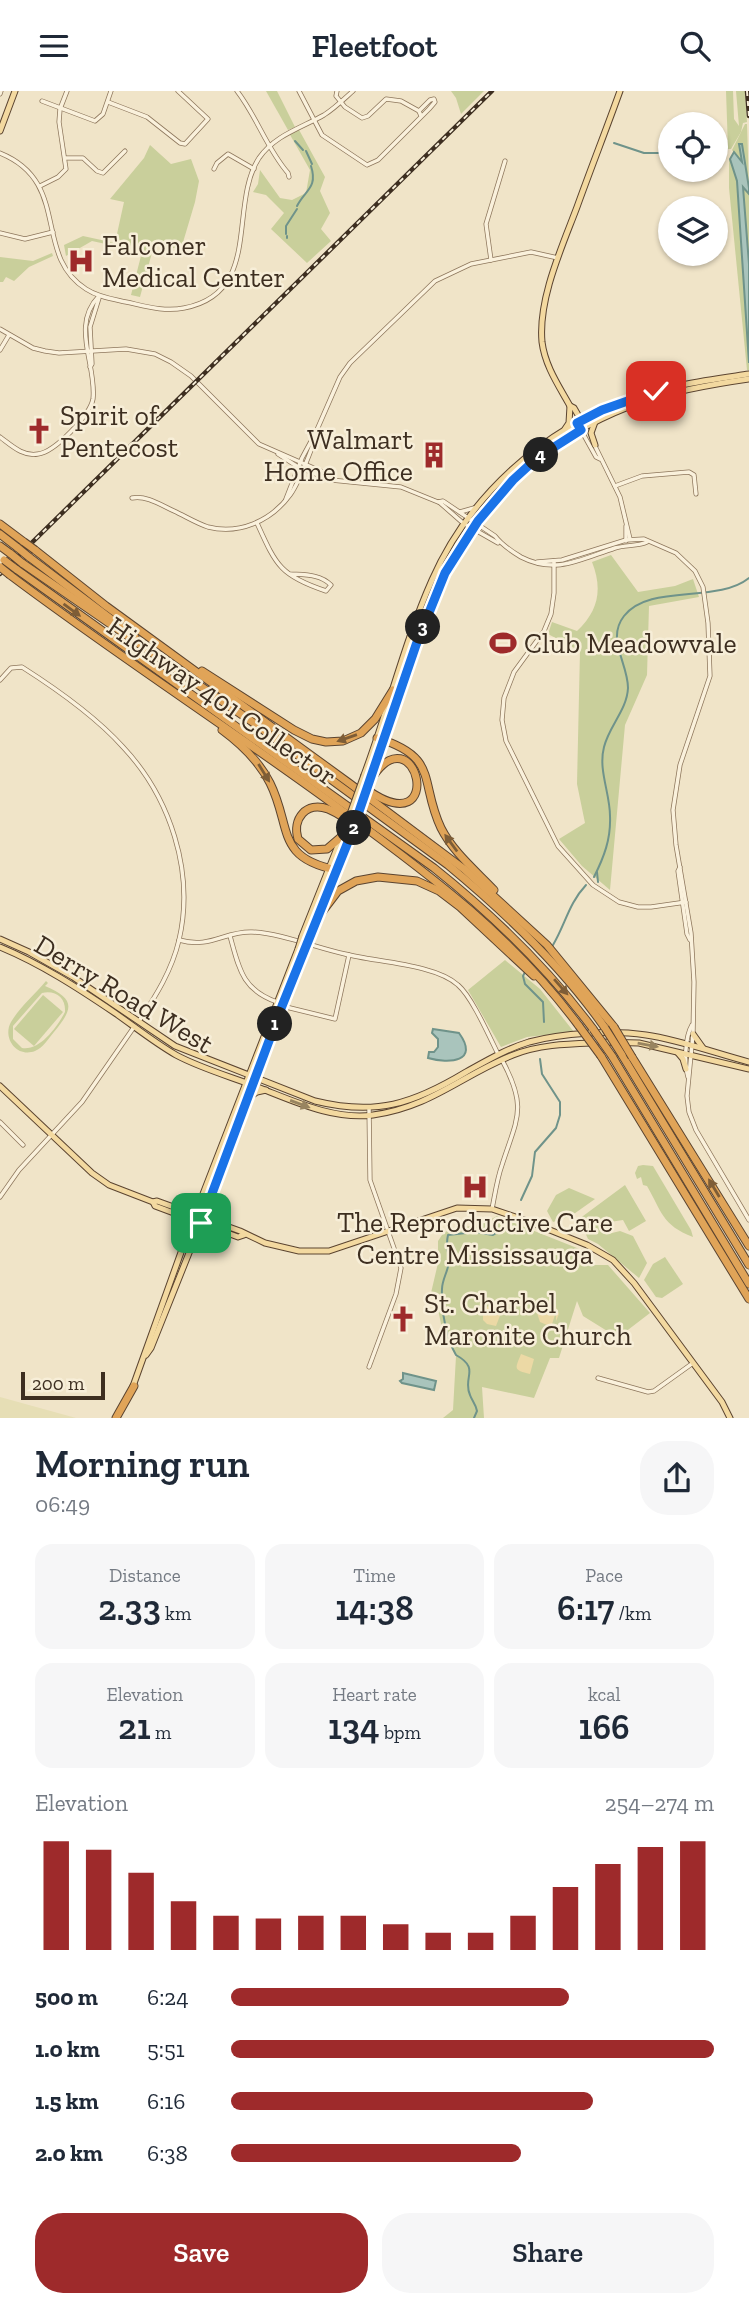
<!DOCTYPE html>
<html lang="en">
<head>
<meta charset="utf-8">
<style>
	:root { --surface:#fff; --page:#f6f6f7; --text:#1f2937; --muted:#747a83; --accent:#9e2a2b }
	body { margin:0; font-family:"Zilla Slab",serif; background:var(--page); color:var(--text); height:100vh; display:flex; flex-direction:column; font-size:26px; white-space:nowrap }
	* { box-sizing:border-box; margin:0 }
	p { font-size:23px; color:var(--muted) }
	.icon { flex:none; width:38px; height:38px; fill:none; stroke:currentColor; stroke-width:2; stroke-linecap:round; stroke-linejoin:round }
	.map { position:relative; height:1327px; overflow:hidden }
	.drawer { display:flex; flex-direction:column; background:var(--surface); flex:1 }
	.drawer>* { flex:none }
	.tools { position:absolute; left:658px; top:21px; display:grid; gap:14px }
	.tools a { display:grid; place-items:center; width:70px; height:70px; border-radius:50%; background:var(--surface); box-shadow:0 2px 5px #0004; font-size:35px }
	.scale { position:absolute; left:21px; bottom:18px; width:84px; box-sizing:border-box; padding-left:7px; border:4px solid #3d2e20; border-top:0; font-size:19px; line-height:24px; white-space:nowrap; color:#3d2e20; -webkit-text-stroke:5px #f7eed8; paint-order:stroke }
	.pin { position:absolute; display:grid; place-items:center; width:60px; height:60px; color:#fff; margin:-30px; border-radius:14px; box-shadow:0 4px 10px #0006 }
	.km { position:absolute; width:35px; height:35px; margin:-18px; border-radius:50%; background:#222; color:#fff; font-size:19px; line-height:35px; text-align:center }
	.round { display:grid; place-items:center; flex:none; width:74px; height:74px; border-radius:28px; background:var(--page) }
	.headline { display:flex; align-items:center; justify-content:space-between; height:119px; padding:0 35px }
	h1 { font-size:38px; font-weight:600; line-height:52px }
	.figures { display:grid; grid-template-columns:repeat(3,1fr); gap:10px; height:119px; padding:7px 35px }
	.figures div { display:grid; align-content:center; border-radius:18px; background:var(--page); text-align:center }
	.figures b { font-size:35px; font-weight:600 }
	.figures small { font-size:19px; font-weight:400 }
	.figures p { font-size:19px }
	.chart { height:196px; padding:14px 35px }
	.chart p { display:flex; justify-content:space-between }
	.chart svg { width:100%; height:126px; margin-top:7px; stroke:var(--accent); stroke-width:6 }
	.action { display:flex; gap:14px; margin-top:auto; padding:14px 35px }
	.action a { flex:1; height:80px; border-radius:28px; background:var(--accent); color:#fff; font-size:28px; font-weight:600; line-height:80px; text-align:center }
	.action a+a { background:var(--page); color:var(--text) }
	ul { padding:0 35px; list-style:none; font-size:23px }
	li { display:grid; grid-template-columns:112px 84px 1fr; align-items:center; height:52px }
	li i { height:18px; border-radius:9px; background:var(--accent) }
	header { display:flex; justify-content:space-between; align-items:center; height:91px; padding:0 35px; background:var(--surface); font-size:32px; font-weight:600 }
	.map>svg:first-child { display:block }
	.farmland { fill:#e6deb5 }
	.green { fill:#c9cf9b; fill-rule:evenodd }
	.sand { fill:#ecd9a5 }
	.water { fill:#a9c4bc; stroke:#6f938a; stroke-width:2 }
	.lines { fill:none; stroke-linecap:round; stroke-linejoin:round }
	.stream { stroke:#6f938a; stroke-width:2 }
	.minor-casing { stroke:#8d765c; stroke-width:5 }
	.major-casing { stroke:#5b4430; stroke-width:7 }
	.highway-casing { stroke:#5b4430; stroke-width:9 }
	.minor { stroke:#faf1dc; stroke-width:3.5 }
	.major { stroke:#f3d9a0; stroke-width:5 }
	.highway { stroke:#e0a458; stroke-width:7 }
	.rail-casing { stroke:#3d2e20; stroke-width:4.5 }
	.rail { stroke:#f7eed8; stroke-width:2; stroke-dasharray:5; stroke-linecap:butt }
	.major-bridge-casing { stroke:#5b4430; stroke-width:7; stroke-linecap:butt }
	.highway-bridge-casing { stroke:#5b4430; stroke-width:9; stroke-linecap:butt }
	.major-bridge { stroke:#f3d9a0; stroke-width:5 }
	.highway-bridge { stroke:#e0a458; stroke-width:7 }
	.oneway { fill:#7e5d36 }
	.oneway2 { fill:#988460 }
	.route-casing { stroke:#fff; stroke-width:14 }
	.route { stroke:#1a73e8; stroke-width:9 }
	.labels { text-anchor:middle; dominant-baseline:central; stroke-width:5; stroke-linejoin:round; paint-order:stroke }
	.poi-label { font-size:28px; fill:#3d2e20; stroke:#f7eed8; text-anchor:start }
	.street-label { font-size:28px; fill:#3d2e20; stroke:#f7eed8 }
</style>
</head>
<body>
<header><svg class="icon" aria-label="menu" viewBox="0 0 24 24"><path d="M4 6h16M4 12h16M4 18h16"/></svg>Fleetfoot<svg class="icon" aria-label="search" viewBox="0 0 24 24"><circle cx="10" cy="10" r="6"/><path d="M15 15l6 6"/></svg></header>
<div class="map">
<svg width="749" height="1327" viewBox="0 0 749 1327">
	<rect width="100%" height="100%" fill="#f0e4c8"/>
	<path class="farmland" d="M 0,1306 L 76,1327 L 0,1327 Z"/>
	<g class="green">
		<path d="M 266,0 L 277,0 L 295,36 L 288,39 Z"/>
		<path d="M 451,0 L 484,0 L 461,23 L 456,7 Z"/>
		<path d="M 726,0 L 733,0 L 734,28 L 739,35 L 736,0 L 745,0 L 747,31 L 743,32 L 741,41 L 731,58 L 728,58 Z"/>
		<path d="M 745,33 L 747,33 L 749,97 L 742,53 L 739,53 L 743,74 L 732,59 Z"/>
		<path d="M 298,37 L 325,86 L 320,100 L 330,122 L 321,138 L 331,150 L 307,172 L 271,138 L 284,122 L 266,104 L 253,101 L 258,93 L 260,79 L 280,107 L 292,109 L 306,102 L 310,79 L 289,42 Z"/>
		<path d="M 150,54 L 171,73 L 191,68 L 199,90 L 195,111 L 181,158 L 154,154 L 140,206 L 131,204 L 142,161 L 92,150 L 66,165 L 64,154 L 83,145 L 115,152 L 124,111 L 110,108 L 144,67 Z"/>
		<path d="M 729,68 L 733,72 L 737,90 L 749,272 L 749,279 L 747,279 L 729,97 Z"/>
		<path d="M 743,94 L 749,103 L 749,173 L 743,105 Z"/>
		<path d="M 52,162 L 53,165 L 29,176 L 14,190 L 6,186 L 3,191 L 0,191 L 0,166 L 33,170 Z"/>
		<path d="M 611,464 L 638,501 L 675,495 L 693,488 L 699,506 L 649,515 L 647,584 L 625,634 L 610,799 L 582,775 L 559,748 L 585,732 L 577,693 L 580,560 L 548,543 L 552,531 L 577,540 C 598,520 603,499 592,471 Z"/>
		<path d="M 505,869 L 540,898 L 574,941 L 527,946 L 501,956 L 468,899 Z"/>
		<path d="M 46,890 L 48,892 L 45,895 C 75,908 74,917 54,941 C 48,948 43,957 35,960 C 17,967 2,947 11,931 C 20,916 35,903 46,890 ZM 42,902 C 56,899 66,907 65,921 C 57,936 40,960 22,957 L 13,948 L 13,935 Z"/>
		<path d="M 43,904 L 63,921 L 34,955 L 14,938 Z"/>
		<path d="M 643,1074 L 653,1075 L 691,1139 L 693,1146 C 662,1134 662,1121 647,1095 L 643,1094 L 641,1086 L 637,1088 L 635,1082 L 638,1075 Z"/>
		<path d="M 625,1094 L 646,1130 L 629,1140 L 623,1129 L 610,1131 L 608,1143 L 620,1140 L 633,1145 L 647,1172 L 639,1187 L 598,1153 L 588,1148 L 579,1128 Z"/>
		<path d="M 569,1097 L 595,1108 L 571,1125 L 553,1131 L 547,1120 L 556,1104 Z"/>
		<path d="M 497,1125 L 587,1161 L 595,1174 L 608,1174 L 650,1222 L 620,1245 L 612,1243 L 583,1225 L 577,1210 L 559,1267 L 550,1267 L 534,1307 L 482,1296 L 484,1327 L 443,1327 L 453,1319 L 456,1265 L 443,1243 L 437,1213 L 431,1202 L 438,1172 L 438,1150 L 444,1141 L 484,1132 Z"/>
		<path d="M 665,1166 L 683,1193 L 662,1207 L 656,1206 L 644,1189 L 653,1173 Z"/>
	</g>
	<g class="sand">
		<path d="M 548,1211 L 555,1214 L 559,1223 L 556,1230 L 556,1221 L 552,1233 L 547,1234 L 540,1231 L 537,1222 L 542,1212 L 555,1217 Z"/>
		<path d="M 488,1215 L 501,1222 L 496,1235 L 487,1233 L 483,1229 L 483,1222 Z"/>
		<path d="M 521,1263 L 534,1268 L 530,1283 C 513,1279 515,1278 521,1263 Z"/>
	</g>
	<g class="water">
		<path d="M 739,53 L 742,53 L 749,97 L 749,103 L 743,96 L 749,173 L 749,272 L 737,90 L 730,68 L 734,61 L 742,71 Z"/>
		<path d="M 433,938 L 459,942 C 480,971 449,973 428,967 L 429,961 L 434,961 L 438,956 L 438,948 L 432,942 Z"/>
		<path d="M 403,1282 L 436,1290 L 434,1299 L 402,1292 L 400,1290 L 403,1288 Z"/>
	</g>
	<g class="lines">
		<g class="stream">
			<path d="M 295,50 L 303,59"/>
			<path d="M 614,52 L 644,62 L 670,62"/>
			<path d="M 306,60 L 312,73"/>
			<path d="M 716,60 L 726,61"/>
			<path d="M 297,115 C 305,99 318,97 311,75"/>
			<path d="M 286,143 L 286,135 L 297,118"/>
			<path d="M 287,147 L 287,145"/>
			<path d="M 597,781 L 598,791"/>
			<path d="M 594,786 C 604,766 611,748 610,725 C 610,702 598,679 604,656 C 609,635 627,619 628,597 C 628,572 606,548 624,525 C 649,492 717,513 749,487"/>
			<path d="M 553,854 C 565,834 569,812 586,794"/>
			<path d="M 525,881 L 523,885 L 525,893 L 543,911 L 544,931"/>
			<path d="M 521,1109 L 532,1085 L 535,1061 L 556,1037 L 560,1024 L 560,1011 L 542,983 L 540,968"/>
			<path d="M 474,1327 L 477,1320 C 476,1313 472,1310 470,1304 C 462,1286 481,1278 456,1264 C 446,1247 441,1218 442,1198 C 442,1189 448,1180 449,1171 C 449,1160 445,1157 448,1144 L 475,1141 L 493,1144 L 504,1137"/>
		</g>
		<g class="minor-casing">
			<g id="minor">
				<path d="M 237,0 C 257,26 267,58 288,82 L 289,86"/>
				<path d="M 299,0 L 322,44 L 367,74 L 378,69 L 429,18 L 435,11 L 434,8 L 430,9 L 419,20 L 421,25"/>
				<path d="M 337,0 L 336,5 L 345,16 L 362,27 L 368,25 L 386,8 L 401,10 L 419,20"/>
				<path d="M 0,3 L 1,0"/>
				<path d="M 42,10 L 95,30 L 103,23 L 111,0"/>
				<path d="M 108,11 L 147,26 L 180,52 L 185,53 L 208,28 L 178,0"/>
				<path d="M 0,62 C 72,91 32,164 86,198 C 98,206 113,208 126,211 C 145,215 164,221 184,217 C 263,202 228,115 259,67 C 275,44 301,37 324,24 C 335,17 344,8 353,0"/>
				<path d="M 66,67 L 83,67 L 97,80 L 103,82 L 125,60"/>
				<path d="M 214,78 L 217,72 L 228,63 L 254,78"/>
				<path d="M 40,95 L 58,86 L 66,78 L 59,31 L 60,18 L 67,0"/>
				<path d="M 0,142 L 25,148 L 53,141"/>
				<path d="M 491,169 L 486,133 L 505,70"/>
				<path d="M 0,238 L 33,257 L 45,260 L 59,262 L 126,258 L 155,263 L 171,271 L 191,285 L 259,353 L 332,385 L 335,389"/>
				<path d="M 0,259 L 9,244"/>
				<path d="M 90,276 L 92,273 L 90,236 L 99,207"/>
				<path d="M 581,339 L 596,366 L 600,368"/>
				<path d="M 0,346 C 11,354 23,366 38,363 C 55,361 90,324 93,308 C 97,274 70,235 99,205"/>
				<path d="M 595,355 L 620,406 L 630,448"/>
				<path d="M 278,363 L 298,376 L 331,389 L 401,396 L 438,411 L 443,410 L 495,445 C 502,454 511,460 521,466 C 556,484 581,468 615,457 C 626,454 639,455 647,451"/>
				<path d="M 615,395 L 642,385 L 689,381 L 694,384 L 696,403"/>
				<path d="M 132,407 C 146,404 161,414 174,420 C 185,425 196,432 208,436 C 239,444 271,430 290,404 C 301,389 309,362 317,345 L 316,341 L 340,286 L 350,272 L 435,190 L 471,173 L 531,161 L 558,167"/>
				<path d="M 286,408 L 302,367 L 316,341"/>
				<path d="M 439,411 L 463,432 L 498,452"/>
				<path d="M 460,421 L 474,417"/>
				<path d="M 257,432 C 276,474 280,485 326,500 L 331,494 C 320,483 305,484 290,483"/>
				<path d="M 626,435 L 626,450"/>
				<path d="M 554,470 L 554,502 L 551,523 L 544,540 L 514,581 L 504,607 L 502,629 L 506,650 L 558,755 L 593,794 L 619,811 L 638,816 L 651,816 L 686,811"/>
				<path d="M 537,471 L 562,469 L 626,449 L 644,448 L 676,462 L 695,480 L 703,496 L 708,532 L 710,585 L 680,674 L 673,719 L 676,754 L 691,842 L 694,891 L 693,943 L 687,1005 L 689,1021 L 696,1039 L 749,1129"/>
				<path d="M 0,589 L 11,577 L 22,576 C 55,597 97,627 123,656 C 170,706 195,781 179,849 C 172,879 156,905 139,930"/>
				<path d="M 680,776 L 678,780 L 687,843 L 690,849"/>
				<path d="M 230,845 C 239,877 242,899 277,911"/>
				<path d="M 179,849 C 211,858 224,840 252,841 C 280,842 317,857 345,863 C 375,871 435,873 458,894 C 472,906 489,945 498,963"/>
				<path d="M 282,915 L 335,928 L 349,864"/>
				<path d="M 688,986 C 684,972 685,946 692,934"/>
				<path d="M 369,1017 L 370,1089 L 401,1177 L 396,1203 L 369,1276"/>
				<path d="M 0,1031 L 23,1054"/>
				<path d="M 0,1106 L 19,1079 L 82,1011 L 134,936"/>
				<path d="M 492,1118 C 495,1103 497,1088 502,1074 C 517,1027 528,1017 502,969"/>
				<path d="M 598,1287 L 648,1301 L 654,1300 L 693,1272"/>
			</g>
		</g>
		<g class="major-casing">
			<g id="major">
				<path d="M 0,40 L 15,0"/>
				<path d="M 582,331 L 574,317 L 570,315 C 559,295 545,275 542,251 C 538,208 562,156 577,116 C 591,77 606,39 620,0"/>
				<path d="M 565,338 L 569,332 L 570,315"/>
				<path d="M 595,354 L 591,342 L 595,331"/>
				<path d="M 364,684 C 388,620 404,552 432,489 C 469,405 543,338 630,308 C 668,294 709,289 749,283"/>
				<path d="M 371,687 C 426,519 460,374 645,310 C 679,299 714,293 749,288"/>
				<path d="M 320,819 L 352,741"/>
				<path d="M 302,845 L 345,737"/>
				<path d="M 308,847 L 316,828"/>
				<path d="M 0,848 L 29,861 L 73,886 L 175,955 L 315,1010 C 376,1025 413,1013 466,981 C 486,970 506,958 529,951 C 562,942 611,939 646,944 C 680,949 715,962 749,971"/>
				<path d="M 0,856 C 41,873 78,897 115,922 C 135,936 155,952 176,964 C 204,979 236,987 265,999 C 298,1012 336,1029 373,1024 C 431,1016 462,984 513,964 C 538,954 565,953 592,952"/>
				<path d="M 693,943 L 703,957"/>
				<path d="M 601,951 L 639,952 L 749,978"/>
				<path d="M 678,962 L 683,968 L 686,978"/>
				<path d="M 0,995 L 92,1082 L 109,1094 L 153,1111 L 155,1115 L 238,1146 L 244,1144"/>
				<path d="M 247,1008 L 257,1001 L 266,999"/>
				<path d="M 153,1111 L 157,1110 L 240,1140 L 265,1152 L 299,1160 L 329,1160 L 457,1117 L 492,1118 L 530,1131 L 587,1154 L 613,1169 L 634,1192 L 722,1311 L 730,1327"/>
				<path d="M 146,1264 L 151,1257 L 201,1132 L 303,860"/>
				<path d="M 132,1298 L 189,1139 L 298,858"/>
			</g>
		</g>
		<g class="highway-casing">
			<g id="highway">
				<path d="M 0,433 L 24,451"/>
				<path d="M 0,443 L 18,457"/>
				<path d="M 0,455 L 11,463"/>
				<path d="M 35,459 L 106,515 L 349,692 L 464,778 L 547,854 L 614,936"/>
				<path d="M 29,466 L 135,546"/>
				<path d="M 22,472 L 251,630 L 448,774 C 506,822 562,875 605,937"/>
				<path d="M 16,478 L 434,777 C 494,825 547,876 593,938"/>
				<path d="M 10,484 C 119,566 234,640 344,721 C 433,786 513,846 579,935"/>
				<path d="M 202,580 L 294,639 L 312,648 L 326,651 L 343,650 L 361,642 L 375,628 L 393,599"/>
				<path d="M 222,639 C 241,653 259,670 270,692 C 292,736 275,767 337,779"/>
				<path d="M 377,647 C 440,666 419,691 441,737 C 453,761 476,780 494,799"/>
				<path d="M 366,698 C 449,756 416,615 370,690"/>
				<path d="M 341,746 L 327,758 L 311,759 L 298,748 C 292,728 306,710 328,718 C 336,721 344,727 352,732"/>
				<path d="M 316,829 L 338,800 L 356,790 L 378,786 L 417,790 L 439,800 L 460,816 L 534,885"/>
				<path d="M 622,964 L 749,1174"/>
				<path d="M 601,965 L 749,1208"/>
				<path d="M 612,965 L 749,1193"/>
				<path d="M 632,966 L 749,1155"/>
				<path d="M 116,1327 L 134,1295"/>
			</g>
		</g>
		<use href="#minor" class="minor"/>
		<use href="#major" class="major"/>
		<use href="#highway" class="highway"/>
		<g class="rail-casing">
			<g id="rail">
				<path d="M 747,0 L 749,25"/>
				<path d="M 0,483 L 492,0"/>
			</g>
		</g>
		<use href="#rail" class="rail"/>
		<g class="major-bridge-casing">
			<g id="major-bridge">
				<path d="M 345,737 L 364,684"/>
				<path d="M 352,741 L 370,690"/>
				<path d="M 298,858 L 302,845"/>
				<path d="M 303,860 L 308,847"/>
			</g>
		</g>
		<g class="highway-bridge-casing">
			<g id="highway-bridge">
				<path d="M 24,451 L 35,459"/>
				<path d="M 18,457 L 29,466"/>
				<path d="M 11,463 L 22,472"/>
				<path d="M 4,469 L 16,478"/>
				<path d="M 0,476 L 10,484"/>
				<path d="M 579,935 L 601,965"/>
				<path d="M 614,936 L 632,966"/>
				<path d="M 605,937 L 622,964"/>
				<path d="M 593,938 L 612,965"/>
			</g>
		</g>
		<use href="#major-bridge" class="major-bridge"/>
		<use href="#highway-bridge" class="highway-bridge"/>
	</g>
	<defs><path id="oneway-solid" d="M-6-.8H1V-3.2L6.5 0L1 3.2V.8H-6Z" transform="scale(1.75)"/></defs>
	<g class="oneway">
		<use href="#oneway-solid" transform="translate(72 519) rotate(36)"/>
		<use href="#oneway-solid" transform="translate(347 647) rotate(161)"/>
		<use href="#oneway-solid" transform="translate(264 682) rotate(58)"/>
		<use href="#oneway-solid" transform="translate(451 752) rotate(-126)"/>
		<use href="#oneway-solid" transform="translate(561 896) rotate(49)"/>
		<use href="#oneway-solid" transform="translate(714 1097) rotate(-121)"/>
	</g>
	<g class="oneway2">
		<use href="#oneway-solid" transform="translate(648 954) rotate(10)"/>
		<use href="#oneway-solid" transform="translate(300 1013) rotate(20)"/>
	</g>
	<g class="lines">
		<g class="route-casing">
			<path id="route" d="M 201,1132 L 282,915 L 352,741 L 416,554 L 445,482 L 478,430 L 513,389 L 537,367 L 581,339 L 577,332 L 602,319 L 656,300"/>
		</g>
		<use href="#route" class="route"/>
	</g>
	<defs>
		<g id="hospital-bare" transform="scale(2.1)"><path d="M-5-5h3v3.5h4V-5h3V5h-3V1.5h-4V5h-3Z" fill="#9e2a2b" stroke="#f7eed8" stroke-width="2.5" paint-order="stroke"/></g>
		<g id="church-bare" transform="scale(2.1)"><path d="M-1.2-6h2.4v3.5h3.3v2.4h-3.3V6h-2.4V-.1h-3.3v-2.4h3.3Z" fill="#9e2a2b" stroke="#f7eed8" stroke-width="2.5" paint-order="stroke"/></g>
		<g id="building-bare" transform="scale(2.1)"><path d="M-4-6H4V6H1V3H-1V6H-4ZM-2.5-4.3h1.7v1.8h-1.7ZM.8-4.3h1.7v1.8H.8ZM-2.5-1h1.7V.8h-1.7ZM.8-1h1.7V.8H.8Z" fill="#9e2a2b" stroke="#f7eed8" stroke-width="2.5" paint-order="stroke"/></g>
		<g id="stadium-bare" transform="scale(2.1)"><path d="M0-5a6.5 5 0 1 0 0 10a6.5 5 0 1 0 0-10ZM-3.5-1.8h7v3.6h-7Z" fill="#9e2a2b" stroke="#f7eed8" stroke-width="2.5" paint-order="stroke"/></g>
	</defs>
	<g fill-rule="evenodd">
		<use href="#hospital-bare" x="81" y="170"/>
		<use href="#church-bare" x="39" y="340"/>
		<use href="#building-bare" x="434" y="364"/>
		<use href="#stadium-bare" x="503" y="552"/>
		<use href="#hospital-bare" x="475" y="1096"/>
		<use href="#church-bare" x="403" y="1228"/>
	</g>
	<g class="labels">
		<g class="poi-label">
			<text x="102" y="154">Falconer<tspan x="102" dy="32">Medical Center</tspan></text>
			<text x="60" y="324">Spirit of<tspan x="60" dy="32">Pentecost</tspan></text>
			<text x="413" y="348" text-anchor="end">Walmart<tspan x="413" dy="32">Home Office</tspan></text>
			<text x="524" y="552">Club Meadowvale</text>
			<text x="475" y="1131" text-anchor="middle">The Reproductive Care<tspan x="475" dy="32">Centre Mississauga</tspan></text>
			<text x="424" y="1212">St. Charbel<tspan x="424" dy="32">Maronite Church</tspan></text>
		</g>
		<g class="street-label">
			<text transform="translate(222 610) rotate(35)">Highway 401 Collector</text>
			<text transform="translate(124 903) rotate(31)">Derry Road West</text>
		</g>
	</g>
</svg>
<div class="tools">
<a><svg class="icon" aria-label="locate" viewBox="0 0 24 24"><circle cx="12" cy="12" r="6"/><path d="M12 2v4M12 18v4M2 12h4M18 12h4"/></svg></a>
<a><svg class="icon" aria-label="layers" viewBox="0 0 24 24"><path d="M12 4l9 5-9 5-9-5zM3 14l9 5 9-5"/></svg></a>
</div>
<div class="scale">200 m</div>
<div class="pin" style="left:201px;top:1132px;background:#1e9e55"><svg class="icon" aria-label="arrive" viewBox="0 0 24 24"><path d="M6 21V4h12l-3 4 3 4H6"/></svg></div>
<div class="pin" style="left:656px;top:300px;background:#d93025"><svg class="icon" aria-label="check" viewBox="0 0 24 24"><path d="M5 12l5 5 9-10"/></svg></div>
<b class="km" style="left:275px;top:933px">1</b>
<b class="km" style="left:354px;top:737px">2</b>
<b class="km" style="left:423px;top:536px">3</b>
<b class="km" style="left:541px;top:364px">4</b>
</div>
<section class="drawer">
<div class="headline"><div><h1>Morning run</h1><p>06:49</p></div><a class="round"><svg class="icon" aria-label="share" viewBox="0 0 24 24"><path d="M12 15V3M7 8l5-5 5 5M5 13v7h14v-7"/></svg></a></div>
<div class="figures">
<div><p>Distance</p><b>2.33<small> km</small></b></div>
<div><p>Time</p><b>14:38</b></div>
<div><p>Pace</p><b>6:17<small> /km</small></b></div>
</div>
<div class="figures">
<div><p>Elevation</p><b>21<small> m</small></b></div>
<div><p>Heart rate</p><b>134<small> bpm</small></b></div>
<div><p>kcal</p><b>166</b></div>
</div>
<div class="chart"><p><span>Elevation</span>254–274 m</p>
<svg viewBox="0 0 160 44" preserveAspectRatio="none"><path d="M5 44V6M15 44V9M25 44V17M35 44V27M45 44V32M55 44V33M65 44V32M75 44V32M85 44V35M95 44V38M105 44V38M115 44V32M125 44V22M135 44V14M145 44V8M155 44V6"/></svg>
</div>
<ul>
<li><b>500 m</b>6:24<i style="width:70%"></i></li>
<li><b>1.0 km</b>5:51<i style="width:100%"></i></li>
<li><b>1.5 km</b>6:16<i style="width:75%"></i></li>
<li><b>2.0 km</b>6:38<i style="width:60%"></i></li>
</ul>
<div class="action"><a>Save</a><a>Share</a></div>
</section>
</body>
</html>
